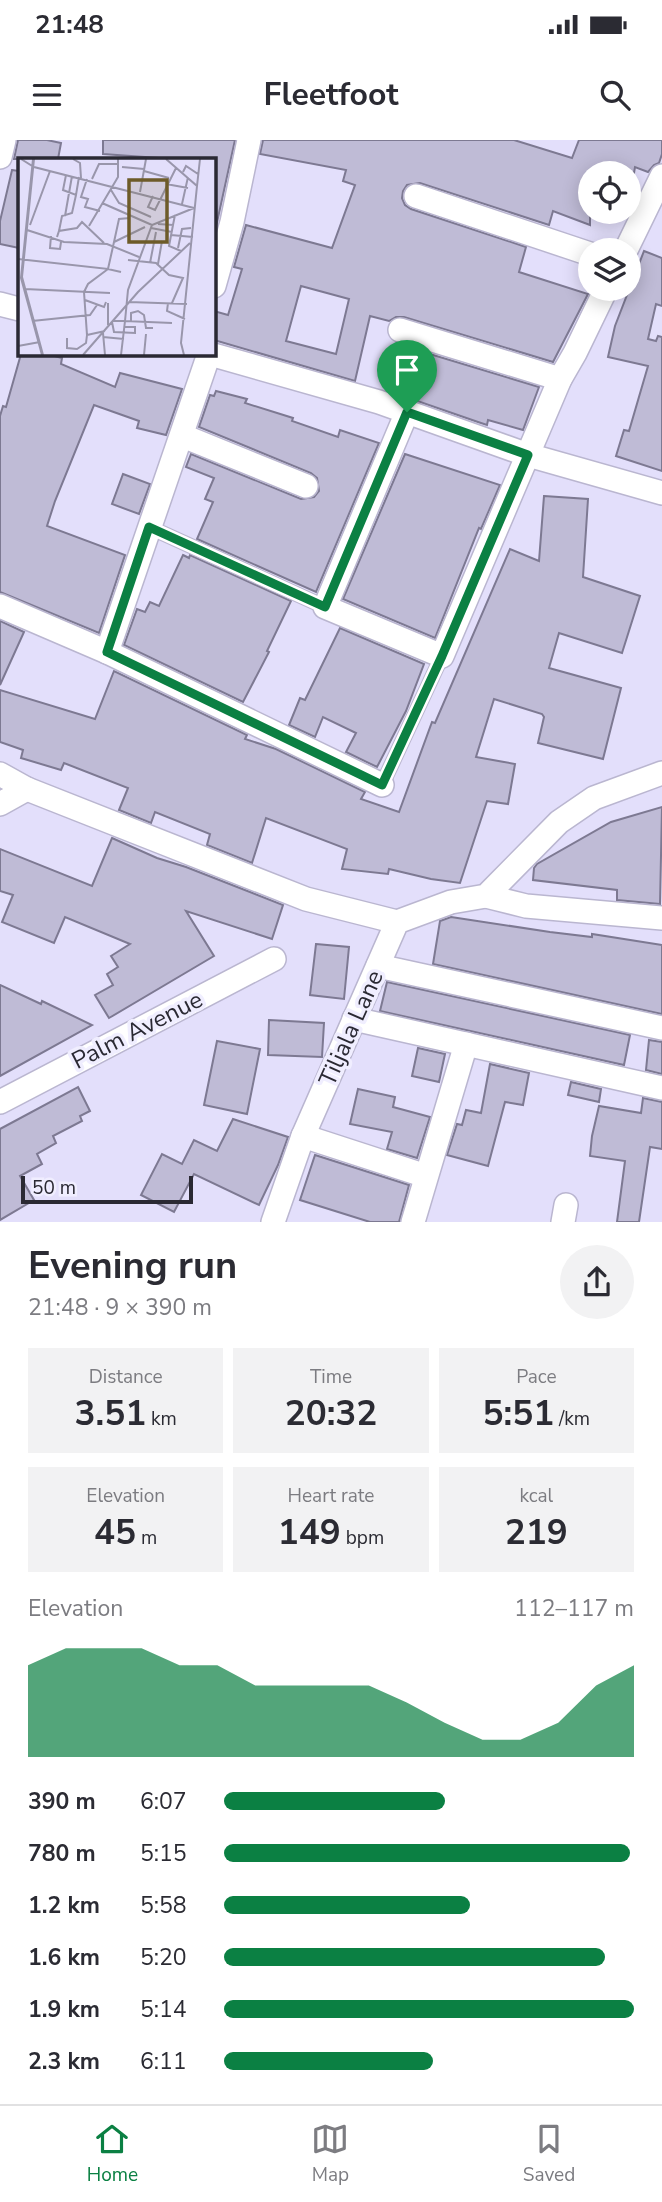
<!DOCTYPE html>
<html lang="en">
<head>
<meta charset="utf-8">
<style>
	:root { --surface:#fff; --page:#f2f2f3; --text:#2b2b33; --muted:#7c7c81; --line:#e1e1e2; --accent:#0b8043 }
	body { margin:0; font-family:"Nunito Sans",sans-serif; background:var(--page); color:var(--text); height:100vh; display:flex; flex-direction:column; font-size:26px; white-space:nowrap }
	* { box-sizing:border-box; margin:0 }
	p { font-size:23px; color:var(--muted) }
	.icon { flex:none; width:38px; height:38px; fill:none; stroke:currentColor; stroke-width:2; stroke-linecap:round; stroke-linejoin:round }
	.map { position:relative; height:1082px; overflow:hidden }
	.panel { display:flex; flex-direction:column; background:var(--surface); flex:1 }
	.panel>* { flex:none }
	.tools { position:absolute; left:578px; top:21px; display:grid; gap:14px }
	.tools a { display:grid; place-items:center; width:63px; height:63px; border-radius:50%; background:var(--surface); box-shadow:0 4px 18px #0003; font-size:35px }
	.scale { position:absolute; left:21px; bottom:18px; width:172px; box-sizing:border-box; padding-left:7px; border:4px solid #2a2933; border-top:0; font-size:19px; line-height:24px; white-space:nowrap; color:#2a2933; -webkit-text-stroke:5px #f0eeff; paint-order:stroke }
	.pin { position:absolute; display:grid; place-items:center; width:60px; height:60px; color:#fff; margin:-72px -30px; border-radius:50% 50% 50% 0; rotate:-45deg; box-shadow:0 0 7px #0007 }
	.pin .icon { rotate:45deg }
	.round { display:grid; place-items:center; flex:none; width:74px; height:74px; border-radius:37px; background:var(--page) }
	.headline { display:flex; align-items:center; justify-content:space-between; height:119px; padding:0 28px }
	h1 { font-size:38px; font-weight:700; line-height:52px }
	.stats { display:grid; grid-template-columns:repeat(3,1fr); gap:10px; height:119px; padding:7px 28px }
	.stats div { display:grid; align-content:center; border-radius:0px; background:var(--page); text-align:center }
	.stats b { font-size:35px; font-weight:700 }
	.stats small { font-size:19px; font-weight:400 }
	.stats p { font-size:19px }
	.chart { height:196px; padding:14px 28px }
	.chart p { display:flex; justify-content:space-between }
	.chart svg { width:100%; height:126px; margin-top:7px; fill:var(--accent); opacity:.7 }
	ul { padding:0 28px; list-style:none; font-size:23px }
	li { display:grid; grid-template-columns:112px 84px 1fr; align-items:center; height:52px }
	li i { height:18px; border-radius:9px; background:var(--accent) }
	.status { display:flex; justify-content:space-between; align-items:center; height:49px; padding:0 35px; background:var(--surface); direction:ltr }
	.status svg { height:19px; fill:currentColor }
	header { display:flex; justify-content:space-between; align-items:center; height:91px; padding:0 28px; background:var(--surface); font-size:32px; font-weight:700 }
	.tabs { display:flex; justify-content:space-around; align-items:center; height:98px; border-top:2px solid var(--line); background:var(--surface); font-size:19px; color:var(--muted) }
	.tabs a { display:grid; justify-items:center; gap:4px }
	.tabs .on { color:var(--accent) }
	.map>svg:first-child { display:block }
	.building { fill:#bfbbd6; stroke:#7d7992; stroke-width:2; fill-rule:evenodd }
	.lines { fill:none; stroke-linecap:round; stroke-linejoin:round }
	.service-casing { stroke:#bab6d0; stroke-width:16 }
	.minor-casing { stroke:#bab6d0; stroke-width:26 }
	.service { stroke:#fff; stroke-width:12 }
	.minor { stroke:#fff; stroke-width:23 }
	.route-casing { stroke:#fff; stroke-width:14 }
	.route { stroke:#0b8043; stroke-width:9 }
	.labels { text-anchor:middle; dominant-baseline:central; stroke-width:7; stroke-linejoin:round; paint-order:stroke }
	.street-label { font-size:24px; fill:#2a2933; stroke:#f0eeff }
	.inset-road { fill:none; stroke:#9996ab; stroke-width:2 }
	.view { fill:#6d5b29; fill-opacity:0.15; stroke:#6d5b29; stroke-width:3.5 }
	.inset-edge { fill:none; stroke:#2a2933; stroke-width:3.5 }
</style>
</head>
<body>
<div class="status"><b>21:48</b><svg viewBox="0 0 49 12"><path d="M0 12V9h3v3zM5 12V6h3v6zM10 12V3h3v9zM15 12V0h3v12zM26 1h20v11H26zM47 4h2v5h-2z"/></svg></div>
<header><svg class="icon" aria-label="menu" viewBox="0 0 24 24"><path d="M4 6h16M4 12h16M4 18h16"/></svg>Fleetfoot<svg class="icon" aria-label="search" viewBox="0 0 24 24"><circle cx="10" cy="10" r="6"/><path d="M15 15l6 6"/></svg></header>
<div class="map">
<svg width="662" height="1082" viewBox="0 0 662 1082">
	<rect width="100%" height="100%" fill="#e3dffb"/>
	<g class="building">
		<path d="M 18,0 L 47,0 L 61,3 L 58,19 L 14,19 Z"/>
		<path d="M 103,0 L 235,0 L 214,96 L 214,19 L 173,19 L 103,14 Z"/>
		<path d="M 263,0 L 514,0 L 572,18 L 579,0 L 662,0 L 662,14 L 659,23 L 654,25 L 648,32 L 635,27 L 634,33 L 590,33 L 590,85 L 553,71 L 549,85 L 420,43 L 407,45 L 403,51 L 402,58 L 405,65 L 411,69 L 526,107 L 519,132 L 588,154 L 553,222 L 404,177 L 396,177 L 389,181 L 370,176 L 355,241 L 214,200 L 214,171 L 228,175 L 242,129 L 234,127 L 246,85 L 332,108 L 355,45 L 343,41 L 346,30 L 260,14 ZM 301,146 L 349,159 L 336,214 L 286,201 Z"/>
		<path d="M 12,30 L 19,31 L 19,108 L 0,104 L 0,81 Z"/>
		<path d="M 644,111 L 662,118 L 662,166 L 656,164 L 648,199 L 656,201 L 658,196 L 662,197 L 662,331 L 616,316 L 624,290 L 629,291 L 648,226 L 608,217 L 615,186 Z"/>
		<path d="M 410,208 L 539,247 L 523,290 L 488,280 L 487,285 L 478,282 L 397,254 Z"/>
		<path d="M 21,214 L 47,214 L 62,218 L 61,224 L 115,247 L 120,233 L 182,249 L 166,295 L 137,288 L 139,281 L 94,265 L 55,361 L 47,386 L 125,415 L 99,493 L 0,452 L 0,276 L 3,266 L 6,267 Z"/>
		<path d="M 216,251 L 247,259 L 245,263 L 293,278 L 292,281 L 338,297 L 340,290 L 379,303 L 316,452 L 197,399 L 213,362 L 205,359 L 214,338 L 186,327 L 191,314 L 301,359 L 314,357 L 319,351 L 317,338 L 311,333 L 199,287 L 210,255 L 214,256 Z"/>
		<path d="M 405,314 L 500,345 L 481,389 L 479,388 L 435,498 L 343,459 Z"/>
		<path d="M 123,334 L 150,344 L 139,374 L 112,364 Z"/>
		<path d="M 544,356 L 588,359 L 583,437 L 640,456 L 622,513 L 559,493 L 549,528 L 621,548 L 603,619 L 538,603 L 544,577 L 542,574 L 494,559 L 476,617 L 515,624 L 508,664 L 487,661 L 460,743 L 431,739 L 389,729 L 388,734 L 342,729 L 347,709 L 266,678 L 252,723 L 207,705 L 210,694 L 155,672 L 151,683 L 119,670 L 128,648 L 64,623 L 61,630 L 21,618 L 23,610 L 0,602 L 0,550 L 95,579 L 114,531 L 247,595 L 245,599 L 276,609 L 365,652 L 361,659 L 399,672 L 432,582 L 435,583 L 510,409 L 539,421 Z"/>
		<path d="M 183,415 L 189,418 L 190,415 L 291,461 L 267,511 L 269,512 L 243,562 L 124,505 L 137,469 L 145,472 L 150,462 L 159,466 Z"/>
		<path d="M 0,481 L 24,492 L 0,545 Z"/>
		<path d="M 340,488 L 424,524 L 406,571 L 377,627 L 346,612 L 356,593 L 323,577 L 315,597 L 289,585 L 300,558 L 305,560 Z"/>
		<path d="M 662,667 L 660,764 L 617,760 L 617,750 L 533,740 L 534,728 L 537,724 L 611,682 Z"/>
		<path d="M 112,698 L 157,718 L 186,727 L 283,765 L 272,799 L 186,771 L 214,816 L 109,878 L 95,855 L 113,845 L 107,834 L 118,827 L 111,816 L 130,804 L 65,777 L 54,803 L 2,782 L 13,755 L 0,751 L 0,709 L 92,746 Z"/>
		<path d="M 451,777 L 550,792 L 592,797 L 592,794 L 662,805 L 662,874 L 433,824 L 440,781 Z"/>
		<path d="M 316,804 L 349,807 L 344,859 L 310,855 Z"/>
		<path d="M 387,842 L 630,895 L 624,925 L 380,871 Z"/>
		<path d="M 0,845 L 41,864 L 42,861 L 92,885 L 0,936 Z"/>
		<path d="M 269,880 L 324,883 L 322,917 L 268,915 Z"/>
		<path d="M 649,900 L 662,902 L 662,934 L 646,930 Z"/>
		<path d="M 217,901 L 260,909 L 247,974 L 204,965 Z"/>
		<path d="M 418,908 L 445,914 L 439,942 L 412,936 Z"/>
		<path d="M 490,924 L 529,933 L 523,965 L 505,962 L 488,1026 L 447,1015 L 457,984 L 462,985 L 466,970 L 481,973 Z"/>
		<path d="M 571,942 L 601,949 L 599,962 L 568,955 Z"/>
		<path d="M 78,947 L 90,971 L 80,976 L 82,981 L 53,996 L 56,1003 L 37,1014 L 42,1024 L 20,1036 L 34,1060 L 0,1080 L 0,989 Z"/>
		<path d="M 358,949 L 395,957 L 393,967 L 430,977 L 417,1018 L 387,1009 L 392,992 L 350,984 Z"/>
		<path d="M 643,958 L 662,962 L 662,1009 L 650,1007 L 639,1082 L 617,1082 L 625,1021 L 590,1016 L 592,996 L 599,966 L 641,973 Z"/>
		<path d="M 233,979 L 288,997 L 278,1025 L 259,1065 L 194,1034 L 174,1072 L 141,1055 L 162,1014 L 182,1024 L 194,1000 L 217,1011 Z"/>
		<path d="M 315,1015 L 409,1045 L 399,1082 L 370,1082 L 300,1060 Z"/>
	</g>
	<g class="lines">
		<g class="service-casing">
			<g id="service">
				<path d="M 149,387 L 325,467"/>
				<path d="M 382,645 L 442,516"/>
			</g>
		</g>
		<g class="minor-casing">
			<g id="minor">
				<path d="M 0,17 L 4,0"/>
				<path d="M 416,56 L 590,114"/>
				<path d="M 626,110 L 662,36"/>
				<path d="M 214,146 L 232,82 L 249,0"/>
				<path d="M 0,164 L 19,169"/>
				<path d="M 400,190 L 560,239"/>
				<path d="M 210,214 L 379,262 L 528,315 L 662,353"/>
				<path d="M 407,272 L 325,467 L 442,516 L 560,239 L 575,213 L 606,149"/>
				<path d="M 183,296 L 306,346"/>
				<path d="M 0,466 L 107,512 L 382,645"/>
				<path d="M 107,512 L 209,214"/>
				<path d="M 0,634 L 27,649 L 306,759 L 397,782"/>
				<path d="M 0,664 L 27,649"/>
				<path d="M 486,756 L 526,766 L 662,778"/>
				<path d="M 378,826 L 662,888"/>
				<path d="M 354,879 L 662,948"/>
				<path d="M 0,962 L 274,819"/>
				<path d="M 303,996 L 426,1036"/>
				<path d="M 273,1082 L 303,996 L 397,782 L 451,762 L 486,756 L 559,682 L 594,658 L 662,633"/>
				<path d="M 413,1082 L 466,904"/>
				<path d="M 563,1082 L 566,1065"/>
			</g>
		</g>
		<use href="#service" class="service"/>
		<use href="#minor" class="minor"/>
	</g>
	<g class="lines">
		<g class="route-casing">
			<path id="route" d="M 407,272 L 528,315 L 442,516 L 382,645 L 107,512 L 149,387 L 325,467 Z"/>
		</g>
		<use href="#route" class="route"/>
	</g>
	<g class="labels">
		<g class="street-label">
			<text transform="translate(351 888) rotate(-66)">Tiljala Lane</text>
			<text transform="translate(137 890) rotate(-27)">Palm Avenue</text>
		</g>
	</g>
	<g transform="translate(18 18)">
		<rect width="198" height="198" fill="#e3dffb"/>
		<path class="inset-road" d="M 3,1 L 16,9 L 176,50M 15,1 L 3,120 L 24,197M 16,1 L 4,119 L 25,197M 55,1 L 62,5 L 63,20M 148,1 L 179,28 L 163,185 L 166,197M 104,9 L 126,11M 126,13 L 151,20M 165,14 L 168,8 L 180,16M 48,17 L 45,32 L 58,37 L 61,19M 69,21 L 63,39 L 70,41 L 67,49 L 82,53M 74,21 L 81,6 L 100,6M 148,26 L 170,30M 179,28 L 182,1M 93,32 L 101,45 L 133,59M 122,34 L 128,1M 135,38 L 130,49 L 137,52 L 158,10M 84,45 L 134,67M 164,46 L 170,19M 47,58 L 54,18M 140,66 L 155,67 L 157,57M 12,67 L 32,13M 155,67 L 151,88 L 163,93M 71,68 L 100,19 L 100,1M 133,70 L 154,74M 9,72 L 46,84 L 89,86 L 121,99M 41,73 L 44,58 L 54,55 L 58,37M 153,77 L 175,79M 33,78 L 32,90 L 42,91 L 43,84M 39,79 L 41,73 L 59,70 L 64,64 L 86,85M 96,84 L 101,61 L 112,60M 160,90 L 164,71 L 173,70M 0,101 L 90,111 L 96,84 L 127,69M 110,102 L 138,105 L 151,117 L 165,120 L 154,145M 132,105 L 138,74M 140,106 L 144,83M 7,131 L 92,135M 67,142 L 86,149 L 88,144M 111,144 L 169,146M 150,145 L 149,153 L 167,161M 14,163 L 72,157 L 79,147M 94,163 L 107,163 L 110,132 L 134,67 L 176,50M 113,163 L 113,155 L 120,153 L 126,157 L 128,170 L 135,170M 94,164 L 96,174 L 117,175 L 117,169 L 107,169M 90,167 L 90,145M 87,173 L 69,177 L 66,134 L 70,126 L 90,111 L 103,114M 85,175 L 87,197M 85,179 L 106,181M 49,180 L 49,190 L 59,191 L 68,185 L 69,177M 0,188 L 22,184M 65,197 L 120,134 L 172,85M 103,197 L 107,163 L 154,165M 126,197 L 128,176"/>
		<path class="view" d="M 111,22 L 149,22 L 149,84 L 111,84 Z"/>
		<rect width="198" height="198" class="inset-edge"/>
	</g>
</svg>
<div class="tools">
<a><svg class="icon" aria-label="locate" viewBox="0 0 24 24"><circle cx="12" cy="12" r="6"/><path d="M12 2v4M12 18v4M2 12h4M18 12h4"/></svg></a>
<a><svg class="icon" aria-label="layers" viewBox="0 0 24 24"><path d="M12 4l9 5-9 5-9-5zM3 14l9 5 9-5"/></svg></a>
</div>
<div class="scale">50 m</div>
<div class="pin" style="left:407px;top:272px;background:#1e9e55"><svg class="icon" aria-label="arrive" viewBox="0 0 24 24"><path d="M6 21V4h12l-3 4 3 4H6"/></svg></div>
</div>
<section class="panel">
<div class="headline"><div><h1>Evening run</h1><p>21:48 · 9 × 390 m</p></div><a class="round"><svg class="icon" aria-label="share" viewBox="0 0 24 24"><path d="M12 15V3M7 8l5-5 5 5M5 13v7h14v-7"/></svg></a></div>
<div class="stats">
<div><p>Distance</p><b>3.51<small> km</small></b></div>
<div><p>Time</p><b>20:32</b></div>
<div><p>Pace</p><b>5:51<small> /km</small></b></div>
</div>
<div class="stats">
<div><p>Elevation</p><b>45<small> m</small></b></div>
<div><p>Heart rate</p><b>149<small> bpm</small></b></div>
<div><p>kcal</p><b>219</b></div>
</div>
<div class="chart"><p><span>Elevation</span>112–117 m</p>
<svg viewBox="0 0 160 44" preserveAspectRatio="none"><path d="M0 44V12L10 6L20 6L30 6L40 12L50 12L60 19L70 19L80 19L90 19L100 25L110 32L120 38L130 38L140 32L150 19L160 12V44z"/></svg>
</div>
<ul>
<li><b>390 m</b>6:07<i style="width:54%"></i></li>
<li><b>780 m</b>5:15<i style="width:99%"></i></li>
<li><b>1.2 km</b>5:58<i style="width:60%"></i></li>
<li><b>1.6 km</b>5:20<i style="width:93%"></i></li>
<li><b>1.9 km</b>5:14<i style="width:100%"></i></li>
<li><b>2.3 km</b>6:11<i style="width:51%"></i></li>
</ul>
</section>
<nav class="tabs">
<a class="on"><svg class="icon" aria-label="home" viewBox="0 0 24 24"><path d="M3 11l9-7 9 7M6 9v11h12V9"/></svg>Home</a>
<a><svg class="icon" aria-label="map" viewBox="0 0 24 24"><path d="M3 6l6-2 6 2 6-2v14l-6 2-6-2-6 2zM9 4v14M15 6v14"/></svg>Map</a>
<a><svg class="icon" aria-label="saved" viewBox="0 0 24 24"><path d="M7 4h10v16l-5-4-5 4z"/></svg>Saved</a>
</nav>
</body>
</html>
